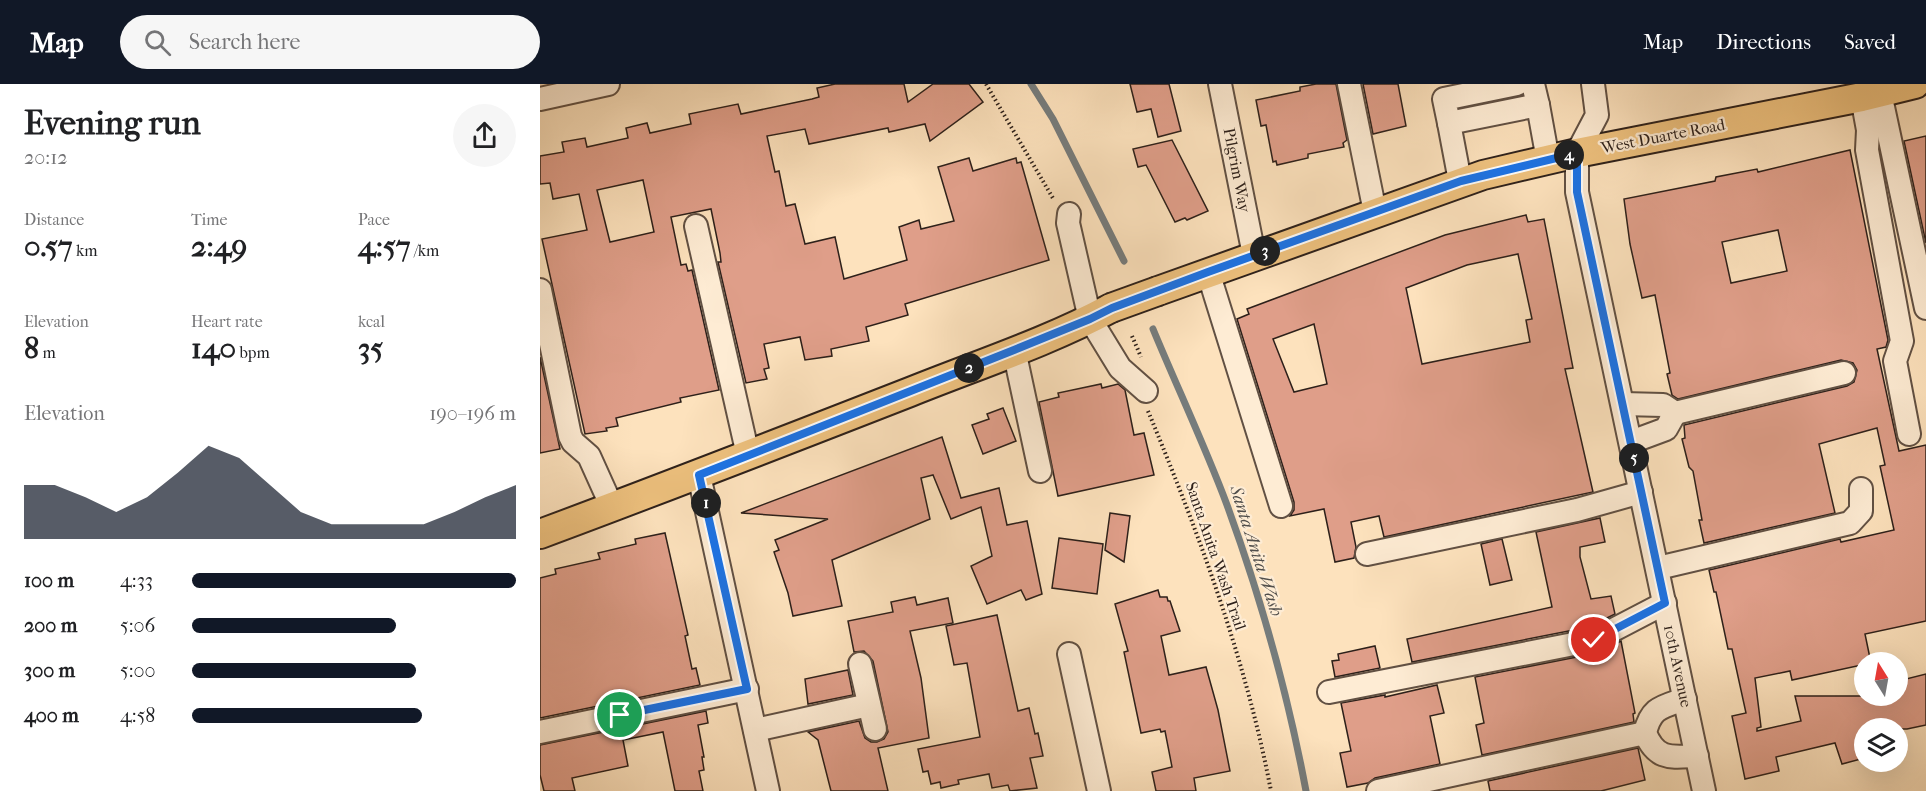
<!DOCTYPE html>
<html lang="en">
<head>
<meta charset="utf-8">
<style>
	:root { --surface:#fff; --page:#f6f6f6; --text:#202124; --muted:#757577; --accent:#111827 }
	body { margin:0; font-family:"IM FELL French Canon",serif; background:var(--page); color:var(--text); height:100vh; display:flex; flex-direction:column; font-size:22px; white-space:nowrap }
	* { box-sizing:border-box; margin:0 }
	p { font-size:20px; color:var(--muted) }
	.icon { flex:none; width:33px; height:33px; fill:none; stroke:currentColor; stroke-width:2; stroke-linecap:round; stroke-linejoin:round }
	.map { position:relative; flex:1; overflow:hidden }
	.sheet { display:flex; flex-direction:column; background:var(--surface); width:540px }
	.sheet>* { flex:none }
	.needle { width:39px; rotate:349deg }
	.buttons { position:absolute; left:1314px; top:568px; display:grid; gap:12px }
	.buttons a { display:grid; place-items:center; width:54px; height:54px; border-radius:50%; background:var(--surface); box-shadow:0 6px 24px #0002; font-size:30px }
	.pin { position:absolute; display:grid; place-items:center; width:51px; height:51px; color:#fff; margin:-26px; border:3px solid #fff; border-radius:50%; box-shadow:0 2px 6px #0007 }
	.km { position:absolute; width:30px; height:30px; margin:-15px; border-radius:50%; background:#222; color:#fff; font-size:16px; line-height:30px; text-align:center }
	.round { display:grid; place-items:center; flex:none; width:63px; height:63px; border-radius:32px; background:var(--page) }
	.headline { display:flex; align-items:center; justify-content:space-between; height:102px; padding:0 24px }
	h1 { font-size:33px; font-weight:700; line-height:45px }
	.stats { display:grid; grid-template-columns:repeat(3,1fr); gap:9px; height:102px; padding:6px 24px }
	.stats div { display:grid; align-content:center }
	.stats b { font-size:30px; font-weight:700 }
	.stats small { font-size:16px; font-weight:400 }
	.stats p { font-size:16px }
	.chart { height:168px; padding:12px 24px }
	.chart p { display:flex; justify-content:space-between }
	.chart svg { width:100%; height:108px; margin-top:6px; fill:var(--accent); opacity:.7 }
	ul { padding:0 24px; list-style:none; font-size:20px }
	li { display:grid; grid-template-columns:96px 72px 1fr; align-items:center; height:45px }
	li i { height:15px; border-radius:8px; background:var(--accent) }
	header { display:flex; align-items:center; gap:36px; box-sizing:border-box; height:84px; padding:0 30px; background:var(--accent); color:#fff }
	header strong { font-size:28px }
	nav { display:flex; gap:33px; margin-inline-start:auto; font-size:21px }
	.search { width:420px; height:54px; background:var(--page); display:flex; align-items:center; gap:15px; box-sizing:border-box; padding:0 21px; border-radius:33px; color:var(--muted); font-size:22px }
	main { display:flex; flex:1; min-height:0 }
	.map>svg:first-child { display:block }
	.lines { fill:none; stroke-linecap:round; stroke-linejoin:round }
	.stream { stroke:#767c7c; stroke-width:7 }
	.building { fill:#df9e89; stroke:#2d201a; stroke-width:1.5; fill-rule:evenodd }
	.minor-casing { stroke:#615043; stroke-width:26 }
	.major-casing { stroke:#2d201a; stroke-width:32 }
	.path { stroke:#2d201a; stroke-width:4; stroke-dasharray:1.5 3; stroke-linecap:butt }
	.minor { stroke:#feecd4; stroke-width:22 }
	.major { stroke:#eec17e; stroke-width:28 }
	.major-bridge-casing { stroke:#2d201a; stroke-width:32; stroke-linecap:butt }
	.major-bridge { stroke:#eec17e; stroke-width:28 }
	.route-casing { stroke:#fff; stroke-width:12 }
	.route { stroke:#1a73e8; stroke-width:8 }
	.labels { text-anchor:middle; dominant-baseline:central; stroke-width:4.5; stroke-linejoin:round; paint-order:stroke }
	.street-label { font-size:16px; fill:#2d201a; stroke:#feecd4 }
	.water-label { font-size:18px; font-style:italic; fill:#514e4b; stroke:#feecd4 }
</style>
</head>
<body>
<header>
<strong>Map</strong>
<div class="search"><svg class="icon" aria-label="search" viewBox="0 0 24 24"><circle cx="10" cy="10" r="6"/><path d="M15 15l6 6"/></svg>Search here</div>
<nav><a>Map</a><a>Directions</a><a>Saved</a></nav>
</header>
<main>
<section class="sheet">
<div class="headline"><div><h1>Evening run</h1><p>20:12</p></div><a class="round"><svg class="icon" aria-label="share" viewBox="0 0 24 24"><path d="M12 15V3M7 8l5-5 5 5M5 13v7h14v-7"/></svg></a></div>
<div class="stats">
<div><p>Distance</p><b>0.57<small> km</small></b></div>
<div><p>Time</p><b>2:49</b></div>
<div><p>Pace</p><b>4:57<small> /km</small></b></div>
</div>
<div class="stats">
<div><p>Elevation</p><b>8<small> m</small></b></div>
<div><p>Heart rate</p><b>140<small> bpm</small></b></div>
<div><p>kcal</p><b>35</b></div>
</div>
<div class="chart"><p><span>Elevation</span>190–196 m</p>
<svg viewBox="0 0 160 44" preserveAspectRatio="none"><path d="M0 44V22L10 22L20 27L30 33L40 27L50 17L60 6L70 11L80 22L90 33L100 38L110 38L120 38L130 38L140 33L150 27L160 22V44z"/></svg>
</div>
<ul>
<li><b>100 m</b>4:33<i style="width:100%"></i></li>
<li><b>200 m</b>5:06<i style="width:63%"></i></li>
<li><b>300 m</b>5:00<i style="width:69%"></i></li>
<li><b>400 m</b>4:58<i style="width:71%"></i></li>
</ul>
</section>
<div class="map">
<svg width="1386" height="707" viewBox="0 0 1386 707">
	<rect width="100%" height="100%" fill="#fde2bd"/>
	<filter id="stains"><feTurbulence type="fractalNoise" baseFrequency=".00333" numOctaves="4"/><feColorMatrix values="0 0 0 0 .2 0 0 0 0 .09 0 0 0 0 .02 0 0 0 .5 -.17"/></filter>
	<radialGradient id="worn" r=".72"><stop offset=".6" stop-color="#630" stop-opacity="0"/><stop offset="1" stop-color="#630" stop-opacity=".3"/></radialGradient>
	<g class="lines">
		<g class="stream">
			<path d="M 491,0 L 513,35 L 584,177"/>
			<path d="M 613,245 C 637,303 665,362 687,421 C 721,514 748,611 766,707"/>
		</g>
	</g>
	<g class="building">
		<path d="M 295,0 L 364,0 L 368,18 L 393,0 L 429,0 L 443,18 L 390,57 L 385,40 L 349,48 L 348,44 L 269,60 L 265,45 L 227,52 L 235,88 L 239,87 L 246,122 L 255,120 L 265,160 L 295,153 L 304,195 L 367,176 L 359,143 L 379,136 L 381,145 L 414,137 L 398,83 L 429,74 L 433,87 L 476,74 L 477,79 L 481,78 L 509,176 L 365,220 L 368,231 L 326,243 L 329,257 L 291,265 L 292,272 L 265,276 L 260,253 L 224,260 L 229,284 L 224,285 L 227,295 L 206,299 L 178,178 L 181,178 L 180,169 L 171,125 L 131,133 L 141,181 L 146,180 L 148,187 L 152,186 L 179,306 L 140,314 L 141,318 L 76,334 L 78,342 L 66,344 L 67,347 L 45,350 L 2,155 L 47,146 L 39,110 L 13,115 L 10,99 L 0,100 L 0,72 L 24,68 L 22,58 L 45,54 L 47,63 L 88,54 L 86,44 L 107,39 L 110,49 L 151,40 L 149,30 L 198,20 L 201,30 L 272,15 L 279,13 L 277,4 ZM 103,96 L 114,148 L 70,158 L 57,106 Z"/>
		<path d="M 590,0 L 629,0 L 641,47 L 618,53 L 611,25 L 597,28 Z"/>
		<path d="M 776,0 L 796,0 L 807,56 L 803,59 L 804,63 L 768,70 L 768,74 L 737,81 L 736,77 L 733,78 L 726,41 L 721,42 L 716,16 L 760,7 L 760,3 Z"/>
		<path d="M 823,0 L 858,0 L 866,42 L 833,50 Z"/>
		<path d="M 1386,52 L 1386,159 L 1364,57 Z"/>
		<path d="M 632,56 L 668,127 L 647,136 L 645,134 L 635,138 L 606,81 L 598,83 L 593,65 Z"/>
		<path d="M 1310,66 L 1348,256 L 1346,263 L 1337,265 L 1359,367 L 1386,361 L 1386,537 L 1325,550 L 1331,579 L 1252,596 L 1250,587 L 1215,594 L 1221,643 L 1217,644 L 1217,647 L 1261,637 L 1255,612 L 1358,612 L 1358,597 L 1386,590 L 1386,641 L 1367,645 L 1324,645 L 1324,664 L 1319,665 L 1321,675 L 1302,680 L 1295,659 L 1236,673 L 1239,687 L 1205,695 L 1192,632 L 1206,629 L 1192,565 L 1188,565 L 1176,508 L 1174,508 L 1169,486 L 1300,455 L 1301,458 L 1354,446 L 1340,382 L 1345,381 L 1337,344 L 1279,360 L 1295,429 L 1164,459 L 1159,436 L 1162,436 L 1153,387 L 1149,383 L 1142,355 L 1145,354 L 1144,341 L 1307,302 L 1314,298 L 1317,286 L 1313,279 L 1301,276 L 1138,315 L 1132,311 L 1127,290 L 1130,289 L 1115,211 L 1102,214 L 1090,160 L 1084,115 L 1175,97 L 1176,93 L 1217,85 L 1218,88 ZM 1238,146 L 1247,187 L 1191,199 L 1182,158 Z"/>
		<path d="M 986,131 L 988,138 L 1004,135 L 1033,284 L 1025,285 L 1053,408 L 844,453 L 839,432 L 811,438 L 816,463 L 814,474 L 795,478 L 784,425 L 750,432 L 754,426 L 754,418 L 697,235 L 709,230 L 707,225 L 905,151 ZM 978,170 L 992,235 L 986,236 L 990,258 L 882,280 L 866,204 L 927,181 ZM 774,240 L 787,300 L 754,308 L 733,255 Z"/>
		<path d="M 0,273 L 20,365 L 0,369 Z"/>
		<path d="M 561,300 L 562,304 L 578,300 L 585,306 L 594,351 L 604,349 L 614,391 L 518,412 L 499,318 L 519,313 L 518,309 Z"/>
		<path d="M 463,324 L 476,357 L 443,370 L 432,341 L 449,335 L 447,330 Z"/>
		<path d="M 402,353 L 421,414 L 459,404 L 467,441 L 487,437 L 502,510 L 486,516 L 481,506 L 447,520 L 431,482 L 452,472 L 441,423 L 411,435 L 393,391 L 381,394 L 390,435 L 292,476 L 302,522 L 253,532 L 248,509 L 234,468 L 239,466 L 235,456 L 288,435 L 201,429 Z"/>
		<path d="M 570,429 L 590,432 L 584,478 L 565,466 Z"/>
		<path d="M 1060,434 L 1065,458 L 1040,463 L 1040,473 L 1051,515 L 1071,512 L 1075,530 L 1049,543 L 872,578 L 867,555 L 1012,523 L 996,448 Z"/>
		<path d="M 125,449 L 148,551 L 145,552 L 152,585 L 156,584 L 160,601 L 0,634 L 0,494 L 16,490 L 15,485 L 60,475 L 58,469 L 96,460 L 95,455 Z"/>
		<path d="M 519,454 L 563,460 L 557,510 L 512,504 Z"/>
		<path d="M 962,455 L 972,496 L 950,501 L 941,460 Z"/>
		<path d="M 618,506 L 620,513 L 627,513 L 628,517 L 630,517 L 640,547 L 621,552 L 629,591 L 666,583 L 678,626 L 690,687 L 654,694 L 656,707 L 616,707 L 612,688 L 632,683 L 625,647 L 621,648 L 620,645 L 601,649 L 584,568 L 588,567 L 575,520 Z"/>
		<path d="M 375,513 L 377,521 L 408,514 L 413,539 L 370,547 L 381,594 L 389,654 L 338,664 L 348,707 L 291,707 L 278,656 L 268,648 L 319,637 L 325,654 L 331,658 L 337,658 L 344,655 L 348,648 L 333,577 L 324,567 L 314,568 L 308,537 L 353,528 L 351,518 Z"/>
		<path d="M 457,531 L 478,627 L 489,624 L 495,650 L 498,649 L 503,672 L 490,674 L 497,704 L 470,707 L 468,701 L 452,704 L 449,690 L 418,696 L 419,700 L 401,704 L 400,698 L 391,700 L 388,687 L 383,688 L 378,665 L 440,653 L 427,579 L 414,581 L 406,542 Z"/>
		<path d="M 1081,557 L 1095,629 L 1093,630 L 1094,638 L 942,671 L 936,641 L 944,639 L 935,593 L 1057,569 Z"/>
		<path d="M 835,562 L 840,584 L 795,593 L 792,577 L 799,576 L 798,570 Z"/>
		<path d="M 308,586 L 313,611 L 268,620 L 265,595 Z"/>
		<path d="M 897,601 L 904,629 L 890,632 L 900,680 L 835,694 L 828,699 L 807,703 L 800,669 L 811,667 L 801,619 L 845,611 L 845,613 Z"/>
		<path d="M 166,627 L 168,639 L 158,641 L 164,673 L 162,673 L 164,686 L 159,687 L 163,707 L 135,707 L 123,648 L 83,656 L 88,682 L 32,694 L 35,707 L 4,707 L 0,691 L 0,661 Z"/>
		<path d="M 1098,664 L 1105,696 L 1061,707 L 950,707 L 948,697 Z"/>
	</g>
	<g class="lines">
		<g class="minor-casing">
			<g id="minor">
				<path d="M 680,0 L 714,171"/>
				<path d="M 809,0 L 835,128"/>
				<path d="M 993,0 L 998,21"/>
				<path d="M 1053,0 L 1057,31 L 1037,69 L 1037,108 L 1164,707"/>
				<path d="M 1343,0 L 1340,9 L 1386,224"/>
				<path d="M 1322,13 L 1328,46 L 1327,66 L 1362,257 L 1355,277 L 1369,350"/>
				<path d="M 0,15 L 68,0"/>
				<path d="M 909,39 L 904,15 L 977,0"/>
				<path d="M 920,97 L 909,39 L 998,21 L 1008,76"/>
				<path d="M 529,130 L 528,139 L 550,235 L 580,284 L 606,307"/>
				<path d="M 156,142 L 208,371"/>
				<path d="M 668,188 L 741,422"/>
				<path d="M 0,206 L 30,352 L 33,358 L 49,372 L 72,423"/>
				<path d="M 474,266 L 500,387"/>
				<path d="M 1083,320 L 1123,321 L 1135,329 L 1126,345 L 1091,358"/>
				<path d="M 1135,329 L 1304,289"/>
				<path d="M 159,391 L 228,707"/>
				<path d="M 827,470 L 1037,426 L 1101,408"/>
				<path d="M 1118,484 L 1310,439 L 1321,427 L 1321,405"/>
				<path d="M 529,570 L 559,707"/>
				<path d="M 320,580 L 335,645"/>
				<path d="M 789,608 L 1054,556 L 1125,519"/>
				<path d="M 1145,615 C 1122,623 1111,623 1105,649 C 1117,677 1131,673 1157,672"/>
				<path d="M 215,646 L 329,621"/>
				<path d="M 0,648 L 207,605"/>
				<path d="M 838,707 L 1105,649"/>
			</g>
		</g>
		<g class="major-casing">
			<g id="major">
				<path d="M 618,207 L 943,91 L 1037,69 L 1322,13 L 1375,0"/>
				<path d="M 0,450 C 124,404 247,356 370,308 C 437,281 508,258 571,224"/>
			</g>
		</g>
		<g class="path">
			<path d="M 446,0 L 514,116"/>
			<path d="M 592,252 L 601,273"/>
			<path d="M 608,327 C 659,450 706,576 731,707"/>
		</g>
		<use href="#minor" class="minor"/>
		<use href="#major" class="major"/>
		<g class="major-bridge-casing">
			<path id="major-bridge" d="M 571,224 L 618,207"/>
		</g>
		<use href="#major-bridge" class="major-bridge"/>
	</g>
	<g class="lines">
		<g class="route-casing">
			<path id="route" d="M 80,631 L 207,605 L 159,391 L 474,266 L 550,235 L 572,224 L 668,188 L 921,97 L 1037,69 L 1037,108 L 1125,519 L 1054,556"/>
		</g>
		<use href="#route" class="route"/>
	</g>
	<g class="labels">
		<g class="street-label">
			<text transform="translate(1123 52) rotate(-11)">West Duarte Road</text>
			<text transform="translate(697 86) rotate(79)">Pilgrim Way</text>
			<text transform="translate(676 472) rotate(71)">Santa Anita Wash Trail</text>
			<text transform="translate(1138 582) rotate(78)">10th Avenue</text>
		</g>
		<g class="water-label">
			<text transform="translate(716 467) rotate(72)">Santa Anita Wash</text>
		</g>
	</g>
	<rect width="100%" height="100%" filter="url(#stains)"/>
	<rect width="100%" height="100%" fill="url(#worn)"/>
</svg>
<div class="buttons">
<a><svg class="needle" viewBox="-14 -14 28 28"><path d="M0-13l5 13h-10z" fill="#e53935"/><path d="M0 13l5-13h-10z" fill="#757577"/></svg></a>
<a><svg class="icon" aria-label="layers" viewBox="0 0 24 24"><path d="M12 4l9 5-9 5-9-5zM3 14l9 5 9-5"/></svg></a>
</div>
<div class="pin" style="left:80px;top:631px;background:#1e9e55"><svg class="icon" aria-label="arrive" viewBox="0 0 24 24"><path d="M6 21V4h12l-3 4 3 4H6"/></svg></div>
<div class="pin" style="left:1054px;top:556px;background:#d93025"><svg class="icon" aria-label="check" viewBox="0 0 24 24"><path d="M5 12l5 5 9-10"/></svg></div>
<b class="km" style="left:166px;top:419px">1</b>
<b class="km" style="left:429px;top:284px">2</b>
<b class="km" style="left:725px;top:167px">3</b>
<b class="km" style="left:1029px;top:71px">4</b>
<b class="km" style="left:1094px;top:374px">5</b>
</div>
</main>
</body>
</html>
